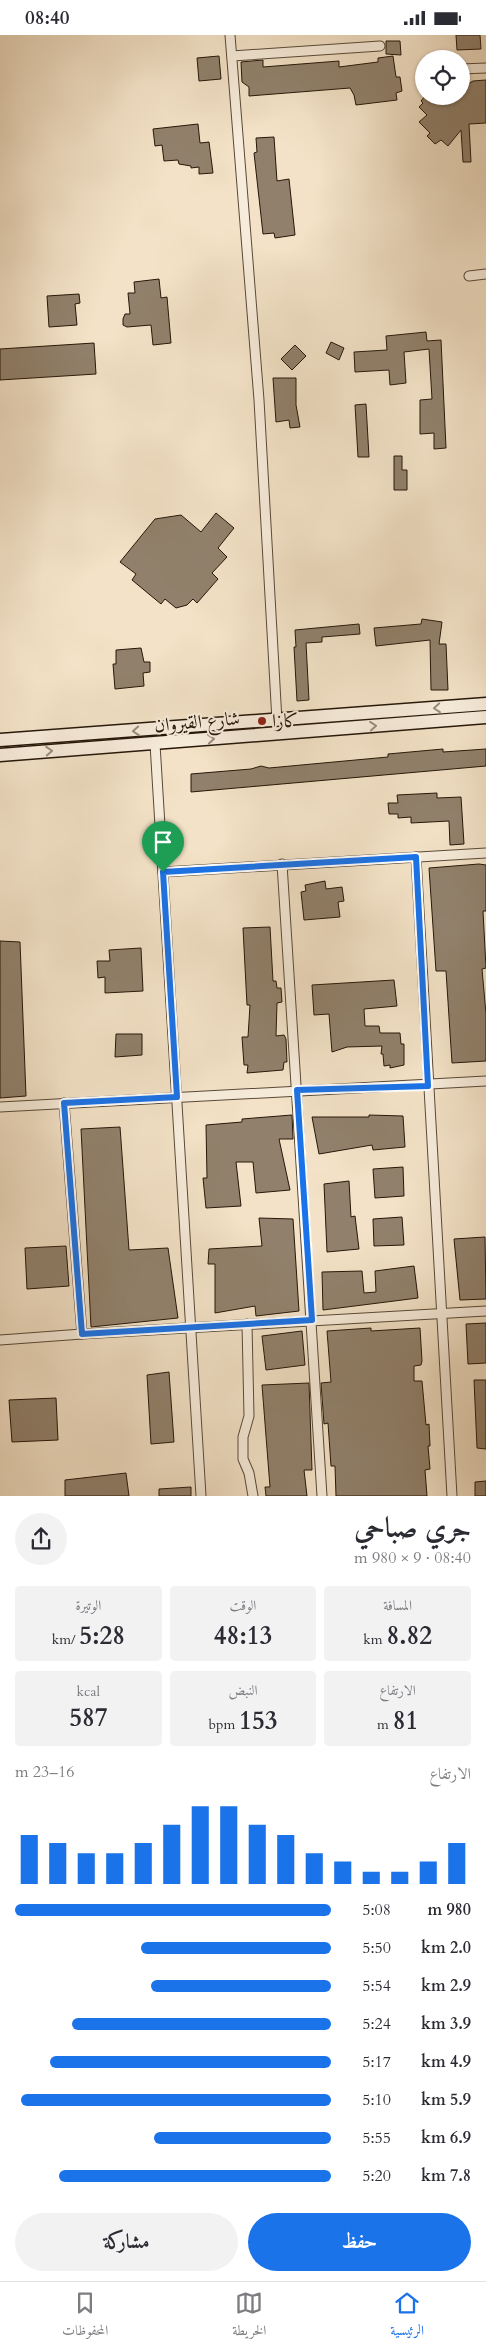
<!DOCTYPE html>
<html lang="ar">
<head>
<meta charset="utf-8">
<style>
	:root { --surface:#fff; --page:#f2f2f3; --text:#2b2b33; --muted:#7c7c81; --line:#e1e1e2; --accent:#1a73e8 }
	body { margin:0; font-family:Cardo,Amiri,serif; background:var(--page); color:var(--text); direction:rtl; height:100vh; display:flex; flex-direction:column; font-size:19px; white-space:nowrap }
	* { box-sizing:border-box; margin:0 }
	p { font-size:16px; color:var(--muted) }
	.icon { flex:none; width:28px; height:28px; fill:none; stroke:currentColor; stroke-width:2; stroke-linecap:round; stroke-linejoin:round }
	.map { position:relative; height:1461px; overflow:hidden; direction:ltr }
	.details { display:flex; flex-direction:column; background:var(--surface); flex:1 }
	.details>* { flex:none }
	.buttons { position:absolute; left:415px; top:15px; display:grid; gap:10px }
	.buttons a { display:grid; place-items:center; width:55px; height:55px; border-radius:50%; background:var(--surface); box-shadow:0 1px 4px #0004; font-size:25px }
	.pin { position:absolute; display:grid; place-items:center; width:42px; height:42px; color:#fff; margin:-51px -21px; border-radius:50% 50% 50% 0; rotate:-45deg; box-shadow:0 0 5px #0007 }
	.pin .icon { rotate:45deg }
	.round { display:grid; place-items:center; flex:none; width:52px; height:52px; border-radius:26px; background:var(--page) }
	.headline { display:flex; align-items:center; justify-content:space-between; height:85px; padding:0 15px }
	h1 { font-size:28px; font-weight:700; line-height:38px }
	.stats { display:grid; grid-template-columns:repeat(3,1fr); gap:8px; height:85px; padding:5px 15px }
	.stats div { display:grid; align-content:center; border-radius:5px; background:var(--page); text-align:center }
	.stats b { font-size:25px; font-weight:700 }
	.stats small { font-size:14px; font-weight:400 }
	.stats p { font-size:14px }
	.chart { height:140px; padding:10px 15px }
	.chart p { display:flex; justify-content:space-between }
	.chart svg { width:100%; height:90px; margin-top:5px; stroke:var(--accent); stroke-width:6 }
	.primary-button { display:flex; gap:10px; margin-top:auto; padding:10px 15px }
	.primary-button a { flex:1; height:58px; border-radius:30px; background:var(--accent); color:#fff; font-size:20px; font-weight:700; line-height:58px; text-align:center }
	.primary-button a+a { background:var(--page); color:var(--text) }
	ul { padding:0 15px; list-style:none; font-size:16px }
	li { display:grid; grid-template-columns:80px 60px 1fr; align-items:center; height:38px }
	li i { height:12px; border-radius:6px; background:var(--accent) }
	.status { display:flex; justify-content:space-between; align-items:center; height:35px; padding:0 25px; background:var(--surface); direction:ltr }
	.status svg { height:14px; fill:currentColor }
	.tabs { display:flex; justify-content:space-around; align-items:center; height:70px; border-top:1px solid var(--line); background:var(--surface); font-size:14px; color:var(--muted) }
	.tabs a { display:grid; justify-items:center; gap:2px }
	.tabs .current { color:var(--accent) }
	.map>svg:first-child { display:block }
	.building { fill:#91816c; stroke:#261709 }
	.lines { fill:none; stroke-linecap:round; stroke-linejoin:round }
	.minor-casing { stroke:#594a38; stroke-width:11 }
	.secondary-casing { stroke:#261709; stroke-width:15 }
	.minor { stroke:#f7ecdb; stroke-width:9 }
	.secondary { stroke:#f7ecdb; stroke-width:12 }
	.oneway { stroke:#998c7c }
	.route-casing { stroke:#fff; stroke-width:10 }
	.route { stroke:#1a73e8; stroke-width:6 }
	.poi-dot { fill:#8f2418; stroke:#f7ecdb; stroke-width:2 }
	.labels { text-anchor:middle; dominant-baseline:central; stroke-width:4; stroke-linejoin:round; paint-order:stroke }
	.poi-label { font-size:19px; fill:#261709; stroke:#f7ecdb; text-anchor:start }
	.street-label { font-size:19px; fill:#261709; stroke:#f7ecdb }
</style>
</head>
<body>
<div class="status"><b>08:40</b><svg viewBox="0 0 49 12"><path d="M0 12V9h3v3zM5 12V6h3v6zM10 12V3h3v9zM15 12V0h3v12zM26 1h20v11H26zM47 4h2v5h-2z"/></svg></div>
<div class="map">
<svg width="486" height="1461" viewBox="0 0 486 1461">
	<rect width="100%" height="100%" fill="#f3e2c7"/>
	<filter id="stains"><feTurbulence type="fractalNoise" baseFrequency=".004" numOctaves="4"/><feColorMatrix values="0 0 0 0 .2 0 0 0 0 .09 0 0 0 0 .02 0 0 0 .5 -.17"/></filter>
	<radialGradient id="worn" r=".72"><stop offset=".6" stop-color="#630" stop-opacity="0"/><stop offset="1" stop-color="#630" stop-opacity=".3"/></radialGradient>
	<g class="building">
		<path d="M 456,0 L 480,0 L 481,14 L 457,15 Z"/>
		<path d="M 386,6 L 400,6 L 401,20 L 386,19 Z"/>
		<path d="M 219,21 L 221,44 L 199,46 L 197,23 Z"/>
		<path d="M 393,21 L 396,42 L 400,42 L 402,56 L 396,58 L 397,65 L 356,70 L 354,60 L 350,53 L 249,61 L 249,52 L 242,47 L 241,27 L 263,25 L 263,32 L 339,26 L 339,32 L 378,27 L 378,23 Z"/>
		<path d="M 486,45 L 486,88 L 469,89 L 471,127 L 463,127 L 461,95 L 448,111 L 441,105 L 435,109 L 427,101 L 430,98 L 419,87 L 427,80 L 419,72 L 423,68 L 421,66 L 425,61 L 461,61 L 461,53 L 473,46 Z"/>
		<path d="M 198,89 L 200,108 L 209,107 L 213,138 L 199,139 L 199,132 L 191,133 L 191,131 L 179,129 L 178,125 L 164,126 L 162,110 L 155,111 L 153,94 Z"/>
		<path d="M 274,102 L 277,146 L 289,144 L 295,200 L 275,203 L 274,198 L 263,199 L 254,118 L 257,117 L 256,103 Z"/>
		<path d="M 159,244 L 161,263 L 167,262 L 171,308 L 153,310 L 151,290 L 127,292 L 123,290 L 123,284 L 125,279 L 130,279 L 128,258 L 135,258 L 134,247 Z"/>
		<path d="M 79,259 L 80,268 L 75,269 L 77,290 L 49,292 L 47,261 Z"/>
		<path d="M 426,297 L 427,306 L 441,305 L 446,413 L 434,414 L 434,398 L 420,399 L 420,365 L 432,364 L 429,314 L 404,317 L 406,348 L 390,350 L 389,335 L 355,337 L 354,317 L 387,315 L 386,301 Z"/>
		<path d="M 331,307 L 344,313 L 339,325 L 326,318 Z"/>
		<path d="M 94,308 L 96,339 L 0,345 L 0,314 Z"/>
		<path d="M 295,310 L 306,321 L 292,335 L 281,324 Z"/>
		<path d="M 273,343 L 296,343 L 296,370 L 300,392 L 290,393 L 289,385 L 276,387 Z"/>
		<path d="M 366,369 L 369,422 L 358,422 L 355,370 Z"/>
		<path d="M 394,421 L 402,421 L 402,435 L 407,435 L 407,455 L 394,455 Z"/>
		<path d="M 216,478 L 234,493 L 218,513 L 227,522 L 212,538 L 218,544 L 197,568 L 193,564 L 187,570 L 176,573 L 165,564 L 161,569 L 132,545 L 136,539 L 120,527 L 155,484 L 181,480 L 201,497 Z"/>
		<path d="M 422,584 L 442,587 L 439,609 L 446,609 L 448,655 L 431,655 L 430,605 L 376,611 L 374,593 L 421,589 Z"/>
		<path d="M 359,589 L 360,599 L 322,602 L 322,607 L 306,608 L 309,665 L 297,666 L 294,612 L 296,612 L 295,595 Z"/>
		<path d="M 141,613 L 144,627 L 150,627 L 150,637 L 143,638 L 144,651 L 115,654 L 113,629 L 116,629 L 116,615 Z"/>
		<path d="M 443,714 L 443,717 L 486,714 L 486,731 L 191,757 L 191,739 L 251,734 L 261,731 L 269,733 L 388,722 L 388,719 Z"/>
		<path d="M 437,758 L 437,763 L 461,762 L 464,809 L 450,810 L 449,786 L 411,788 L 411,782 L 398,783 L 398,779 L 389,779 L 388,768 L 398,768 L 397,760 Z"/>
		<path d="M 479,829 L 486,830 L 486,876 L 483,876 L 486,933 L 482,934 L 486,979 L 486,1026 L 452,1028 L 446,936 L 436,936 L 429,833 Z"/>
		<path d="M 325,846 L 326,854 L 342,852 L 344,866 L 338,867 L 340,882 L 304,885 L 301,857 L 306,856 L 305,850 Z"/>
		<path d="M 270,892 L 273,946 L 276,946 L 277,953 L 281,953 L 282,967 L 277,968 L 276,1001 L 284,1000 L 286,1004 L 287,1027 L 284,1027 L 283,1035 L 247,1038 L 248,1030 L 244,1030 L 242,1002 L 248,1002 L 250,970 L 247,970 L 243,893 Z"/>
		<path d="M 0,906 L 20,907 L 26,1061 L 0,1063 Z"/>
		<path d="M 141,913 L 143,956 L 105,958 L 105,942 L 98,943 L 97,926 L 110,926 L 109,915 Z"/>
		<path d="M 394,945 L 397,971 L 364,974 L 365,991 L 379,991 L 380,998 L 400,998 L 401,1009 L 404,1009 L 404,1030 L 390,1033 L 390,1030 L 384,1031 L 383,1019 L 381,1019 L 382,1011 L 347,1012 L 332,1017 L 329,979 L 314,980 L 312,950 Z"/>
		<path d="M 116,999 L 142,999 L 142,1020 L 115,1022 Z"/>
		<path d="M 292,1080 L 293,1104 L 279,1104 L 290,1155 L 256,1158 L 253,1127 L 236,1127 L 241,1171 L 206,1173 L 203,1143 L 207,1143 L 206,1090 L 242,1087 L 242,1084 Z"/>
		<path d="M 369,1080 L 403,1081 L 405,1112 L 373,1115 L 372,1110 L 319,1119 L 312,1082 L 369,1082 Z"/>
		<path d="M 120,1092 L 129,1215 L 168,1213 L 178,1283 L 91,1292 L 81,1094 Z"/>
		<path d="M 403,1132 L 404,1161 L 375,1163 L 373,1134 Z"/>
		<path d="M 349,1146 L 351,1182 L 355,1181 L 359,1214 L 327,1217 L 324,1149 Z"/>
		<path d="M 402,1182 L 404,1210 L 374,1211 L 373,1184 Z"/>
		<path d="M 259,1183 L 293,1184 L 299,1276 L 256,1281 L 255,1271 L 215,1278 L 215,1229 L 208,1229 L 209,1214 L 262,1211 Z"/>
		<path d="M 485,1202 L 486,1264 L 460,1265 L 454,1204 Z"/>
		<path d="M 66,1211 L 69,1251 L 27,1254 L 25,1213 Z"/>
		<path d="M 414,1231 L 418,1263 L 323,1275 L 322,1237 L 362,1236 L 364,1258 L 376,1257 L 375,1236 Z"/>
		<path d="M 486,1288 L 486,1328 L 468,1329 L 466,1289 Z"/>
		<path d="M 371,1293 L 371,1296 L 420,1293 L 422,1326 L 421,1330 L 414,1331 L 414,1346 L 422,1346 L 426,1390 L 429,1389 L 430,1411 L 428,1411 L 430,1434 L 425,1435 L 427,1461 L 336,1461 L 335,1431 L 331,1431 L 328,1388 L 324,1389 L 321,1348 L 331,1347 L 327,1296 Z"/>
		<path d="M 302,1296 L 305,1330 L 266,1335 L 262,1301 Z"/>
		<path d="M 169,1337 L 174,1407 L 151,1409 L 147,1340 Z"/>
		<path d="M 474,1345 L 486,1345 L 486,1414 L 477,1413 Z"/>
		<path d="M 309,1348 L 312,1435 L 304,1435 L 307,1461 L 266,1461 L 265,1452 L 270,1452 L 262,1350 Z"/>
		<path d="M 56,1363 L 58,1405 L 12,1407 L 9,1365 Z"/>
		<path d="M 126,1438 L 129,1461 L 65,1461 L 65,1445 Z"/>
		<path d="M 486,1446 L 486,1461 L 475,1461 L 475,1447 Z"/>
		<path d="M 191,1452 L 191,1461 L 159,1461 L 159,1454 Z"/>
	</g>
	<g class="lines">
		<g class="minor-casing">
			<g id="minor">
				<path d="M 230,0 L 259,365 L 277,686"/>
				<path d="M 232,21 L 380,11"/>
				<path d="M 461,34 L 486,33"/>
				<path d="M 469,241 L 486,239"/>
				<path d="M 155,709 L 201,1461"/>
				<path d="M 416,822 L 452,1461"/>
				<path d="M 282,829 L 322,1461"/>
				<path d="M 163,837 L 486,818"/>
				<path d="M 64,1068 L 82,1299 L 486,1276"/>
				<path d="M 0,1072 L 486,1046"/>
				<path d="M 247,1289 L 249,1381 L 243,1402 L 243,1424 L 249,1438 L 253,1461"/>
				<path d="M 0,1305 L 82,1299"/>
			</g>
		</g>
		<g class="secondary-casing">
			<g id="secondary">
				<path d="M 0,705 L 486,669"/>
				<path d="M 0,720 L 486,682"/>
			</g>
		</g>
		<use href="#minor" class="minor"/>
		<use href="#secondary" class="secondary"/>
	</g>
	<defs><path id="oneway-chevron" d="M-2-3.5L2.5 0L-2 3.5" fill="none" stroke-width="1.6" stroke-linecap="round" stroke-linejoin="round" transform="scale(1.25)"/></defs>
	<g class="oneway">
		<use href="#oneway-chevron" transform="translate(437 673) rotate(175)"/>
		<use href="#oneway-chevron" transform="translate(373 691) rotate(-5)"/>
		<use href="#oneway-chevron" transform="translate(136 696) rotate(176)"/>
		<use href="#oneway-chevron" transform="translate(211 704) rotate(-5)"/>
		<use href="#oneway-chevron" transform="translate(49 716) rotate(-4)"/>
	</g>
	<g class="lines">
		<g class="route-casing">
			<path id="route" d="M 416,822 L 428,1051 L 297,1055 L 312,1285 L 82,1299 L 64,1068 L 177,1062 L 163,837 Z"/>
		</g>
		<use href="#route" class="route"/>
	</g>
	<circle class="poi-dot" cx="262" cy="686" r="5"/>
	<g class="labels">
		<g class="poi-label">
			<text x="272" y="686">كازا</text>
		</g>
		<g class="street-label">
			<text transform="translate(197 687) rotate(-5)">شارع القيروان</text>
		</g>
	</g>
	<rect width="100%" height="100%" filter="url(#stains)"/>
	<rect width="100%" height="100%" fill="url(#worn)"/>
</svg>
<div class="buttons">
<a><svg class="icon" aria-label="locate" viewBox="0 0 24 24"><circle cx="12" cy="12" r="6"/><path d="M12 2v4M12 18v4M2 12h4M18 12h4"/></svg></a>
</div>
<div class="pin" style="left:163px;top:837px;background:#1e9e55"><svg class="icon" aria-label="arrive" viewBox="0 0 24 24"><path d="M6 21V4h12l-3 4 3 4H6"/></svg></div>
</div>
<section class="details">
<div class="headline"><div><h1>جري صباحي</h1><p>08:40 · 9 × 980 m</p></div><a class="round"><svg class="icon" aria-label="share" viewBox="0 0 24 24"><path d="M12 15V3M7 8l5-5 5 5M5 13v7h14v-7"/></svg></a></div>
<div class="stats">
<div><p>المسافة</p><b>8.82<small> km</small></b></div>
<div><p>الوقت</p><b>48:13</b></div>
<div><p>الوتيرة</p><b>5:28<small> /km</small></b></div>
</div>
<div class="stats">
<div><p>الارتفاع</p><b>81<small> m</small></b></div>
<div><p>النبض</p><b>153<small> bpm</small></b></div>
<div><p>kcal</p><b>587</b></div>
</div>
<div class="chart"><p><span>الارتفاع</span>16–23 m</p>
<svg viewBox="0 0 160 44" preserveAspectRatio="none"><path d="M5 44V20M15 44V24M25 44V29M35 44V29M45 44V24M55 44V15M65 44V6M75 44V6M85 44V15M95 44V20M105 44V29M115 44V33M125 44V38M135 44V38M145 44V33M155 44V24"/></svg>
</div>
<ul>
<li><b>980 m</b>5:08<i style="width:100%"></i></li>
<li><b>2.0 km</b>5:50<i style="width:60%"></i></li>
<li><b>2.9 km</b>5:54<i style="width:57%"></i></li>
<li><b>3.9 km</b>5:24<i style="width:82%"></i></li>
<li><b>4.9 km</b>5:17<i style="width:89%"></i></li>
<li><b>5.9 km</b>5:10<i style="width:98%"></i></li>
<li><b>6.9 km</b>5:55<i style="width:56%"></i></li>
<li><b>7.8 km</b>5:20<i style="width:86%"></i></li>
</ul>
<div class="primary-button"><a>حفظ</a><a>مشاركة</a></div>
</section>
<nav class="tabs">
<a class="current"><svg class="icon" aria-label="home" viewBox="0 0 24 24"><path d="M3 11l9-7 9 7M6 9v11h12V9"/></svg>الرئيسية</a>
<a><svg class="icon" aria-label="map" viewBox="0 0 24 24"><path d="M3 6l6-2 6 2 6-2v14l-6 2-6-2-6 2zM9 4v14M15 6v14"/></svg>الخريطة</a>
<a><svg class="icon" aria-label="saved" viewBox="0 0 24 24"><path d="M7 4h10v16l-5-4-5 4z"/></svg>المحفوظات</a>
</nav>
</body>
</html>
